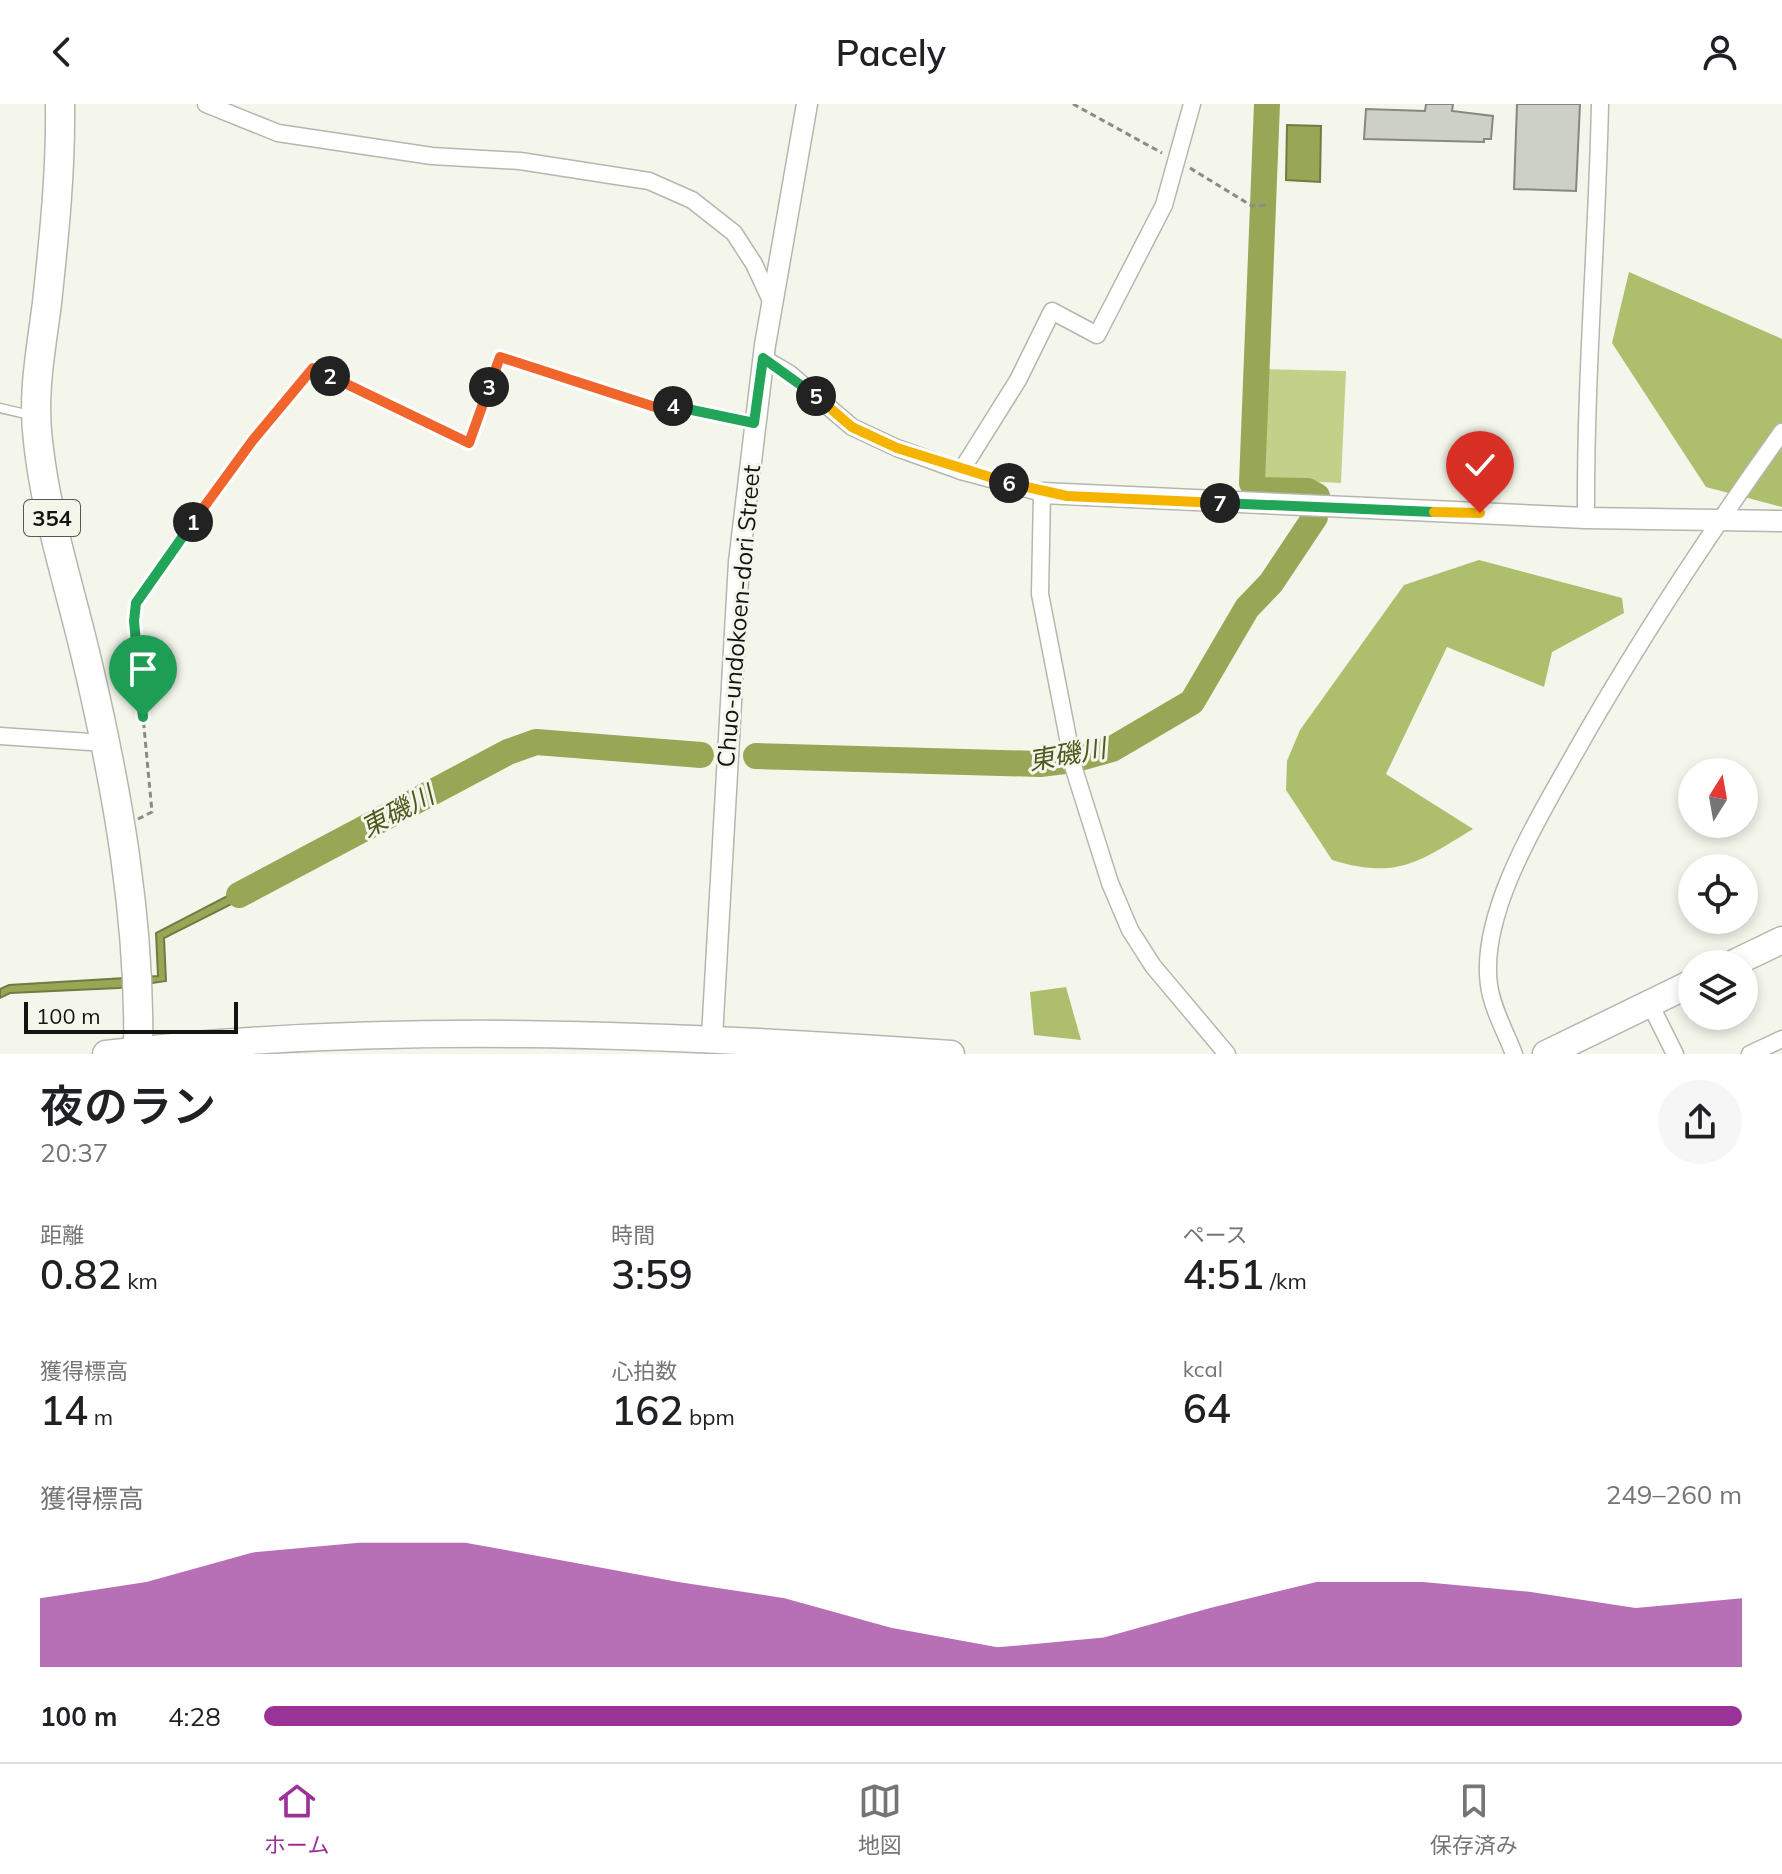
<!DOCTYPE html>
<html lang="ja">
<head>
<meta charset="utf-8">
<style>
	:root { --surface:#fff; --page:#f6f6f6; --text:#202124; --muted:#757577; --line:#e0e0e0; --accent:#9a3398 }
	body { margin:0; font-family:Mulish,"Noto Sans JP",sans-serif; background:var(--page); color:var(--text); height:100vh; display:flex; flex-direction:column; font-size:30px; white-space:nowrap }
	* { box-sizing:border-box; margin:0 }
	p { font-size:26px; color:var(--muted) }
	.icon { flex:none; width:44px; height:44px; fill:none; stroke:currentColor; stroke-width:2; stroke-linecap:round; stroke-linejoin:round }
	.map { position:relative; height:950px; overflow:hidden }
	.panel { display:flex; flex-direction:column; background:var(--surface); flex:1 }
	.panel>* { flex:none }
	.needle { width:52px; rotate:11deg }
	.controls { position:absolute; left:1678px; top:654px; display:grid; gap:16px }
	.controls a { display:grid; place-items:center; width:80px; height:80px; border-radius:50%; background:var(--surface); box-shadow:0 4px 12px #0003; font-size:40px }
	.scale { position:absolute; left:24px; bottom:20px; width:214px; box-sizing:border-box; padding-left:8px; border:4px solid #131411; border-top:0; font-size:22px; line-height:28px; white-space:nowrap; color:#131411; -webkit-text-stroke:6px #f4f6ec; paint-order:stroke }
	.pin { position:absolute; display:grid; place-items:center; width:68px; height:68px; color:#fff; margin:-82px -34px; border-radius:50% 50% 50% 0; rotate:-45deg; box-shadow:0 0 8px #0007 }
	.pin .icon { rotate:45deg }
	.km { position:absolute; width:40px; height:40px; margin:-20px; border-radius:50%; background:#222; color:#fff; font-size:22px; line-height:40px; text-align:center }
	.round { display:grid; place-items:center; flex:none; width:84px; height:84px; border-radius:42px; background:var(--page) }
	.overview { display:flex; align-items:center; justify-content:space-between; height:136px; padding:0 40px }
	h1 { font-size:44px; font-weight:600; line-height:60px }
	.figures { display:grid; grid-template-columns:repeat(3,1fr); gap:12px; height:136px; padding:8px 40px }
	.figures div { display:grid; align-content:center }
	.figures b { font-size:40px; font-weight:600 }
	.figures small { font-size:22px; font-weight:400 }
	.figures p { font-size:22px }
	.chart { height:224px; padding:16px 40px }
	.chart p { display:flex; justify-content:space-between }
	.chart svg { width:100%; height:144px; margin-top:8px; fill:var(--accent); opacity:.7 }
	ul { padding:0 40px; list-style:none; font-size:26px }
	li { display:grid; grid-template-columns:128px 96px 1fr; align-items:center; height:60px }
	li i { height:20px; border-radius:10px; background:var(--accent) }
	header { display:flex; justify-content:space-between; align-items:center; height:104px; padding:0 40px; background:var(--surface); font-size:36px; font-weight:600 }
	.menu { display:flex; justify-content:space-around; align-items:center; height:112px; border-top:2px solid var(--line); background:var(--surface); font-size:22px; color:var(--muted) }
	.menu a { display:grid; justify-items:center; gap:4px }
	.menu .on { color:var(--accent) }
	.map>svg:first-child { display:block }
	.green { fill:#c1d18a }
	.forest { fill:#adbe6d }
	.water { fill:#97a756; stroke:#6f7b41; stroke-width:2 }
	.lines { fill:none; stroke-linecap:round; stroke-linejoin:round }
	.river { stroke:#97a756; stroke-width:26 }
	.building { fill:#cdd0c6; stroke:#86887f; stroke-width:2 }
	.service-casing { stroke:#b4b7ad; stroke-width:11 }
	.minor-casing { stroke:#b4b7ad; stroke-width:19 }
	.tertiary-casing { stroke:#b4b7ad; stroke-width:23 }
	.primary-casing { stroke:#b4b7ad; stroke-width:29 }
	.trunk-casing { stroke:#b4b7ad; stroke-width:31 }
	.path { stroke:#8a8c85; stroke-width:3; stroke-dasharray:6 4; stroke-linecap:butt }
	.service { stroke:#fff; stroke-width:8 }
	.minor { stroke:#fff; stroke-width:16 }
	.tertiary { stroke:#fff; stroke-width:20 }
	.primary { stroke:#fff; stroke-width:26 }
	.trunk { stroke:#fff; stroke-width:28 }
	.split-1-casing { stroke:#fff; stroke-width:16 }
	.split-2-casing { stroke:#fff; stroke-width:16 }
	.split-3-casing { stroke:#fff; stroke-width:16 }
	.split-4-casing { stroke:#fff; stroke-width:16 }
	.split-5-casing { stroke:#fff; stroke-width:16 }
	.split-6-casing { stroke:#fff; stroke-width:16 }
	.split-7-casing { stroke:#fff; stroke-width:16 }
	.split-8-casing { stroke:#fff; stroke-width:16 }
	.split-9-casing { stroke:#fff; stroke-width:16 }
	.split-1 { stroke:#22a559; stroke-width:10 }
	.split-2 { stroke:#f0652b; stroke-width:10 }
	.split-3 { stroke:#f0652b; stroke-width:10 }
	.split-4 { stroke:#f0652b; stroke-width:10 }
	.split-5 { stroke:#22a559; stroke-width:10 }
	.split-6 { stroke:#f5b400; stroke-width:10 }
	.split-7 { stroke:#f5b400; stroke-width:10 }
	.split-8 { stroke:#22a559; stroke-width:10 }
	.split-9 { stroke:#f5b400; stroke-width:10 }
	.labels { text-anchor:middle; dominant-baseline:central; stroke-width:6; stroke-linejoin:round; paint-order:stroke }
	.shield { fill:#f4f6ec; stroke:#565853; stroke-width:2 }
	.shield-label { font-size:22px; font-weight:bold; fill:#131411 }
	.street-label { font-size:24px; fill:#131411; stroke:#f4f6ec }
	.water-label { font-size:26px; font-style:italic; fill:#4f591f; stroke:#f4f6ec }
</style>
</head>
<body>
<header><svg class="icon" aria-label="back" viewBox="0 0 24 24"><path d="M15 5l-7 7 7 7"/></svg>Pacely<svg class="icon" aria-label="person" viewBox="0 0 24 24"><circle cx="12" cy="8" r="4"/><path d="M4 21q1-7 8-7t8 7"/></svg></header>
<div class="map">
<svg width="1782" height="950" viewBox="0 0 1782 950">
	<rect width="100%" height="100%" fill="#f4f6ec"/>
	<path class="green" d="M 1263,265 L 1346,267 L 1341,379 L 1255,375 Z"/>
	<g class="forest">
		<path d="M 1629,168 L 1782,235 L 1782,403 L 1706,383 L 1612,239 Z"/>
		<path d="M 1479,456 L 1622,494 L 1624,509 L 1552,548 L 1544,583 L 1447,543 L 1386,670 L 1473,725 C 1419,758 1397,776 1332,756 L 1286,686 L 1287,657 L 1300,626 L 1404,481 Z"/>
		<path d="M 1066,883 L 1081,936 L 1034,931 L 1030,888 Z"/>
	</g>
	<g class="water">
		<path d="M 1287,21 L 1321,22 L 1320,78 L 1286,76 Z"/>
		<path d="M 268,771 L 273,779 L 164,834 L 166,877 L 119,884 L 10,889 L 0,894 L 0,885 L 9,881 L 158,872 L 156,829 Z"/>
	</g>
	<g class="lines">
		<g class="river">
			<path d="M 1267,0 L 1252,379 L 1260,386 L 1308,387 L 1317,392"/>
			<path d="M 756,652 L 1040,660 L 1073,656 L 1112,645 L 1192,598 L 1247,504 L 1271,479 L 1315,413"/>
			<path d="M 239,791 L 508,648 L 536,638 L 701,651"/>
		</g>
	</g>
	<g class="building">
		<path d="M 1426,0 L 1453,0 L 1452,7 L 1493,12 L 1491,35 L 1484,35 L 1484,38 L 1364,35 L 1366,5 L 1425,7 Z"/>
		<path d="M 1517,0 L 1580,0 L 1576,87 L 1514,85 Z"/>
	</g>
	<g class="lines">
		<g class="service-casing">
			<path id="service" d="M 0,304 L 30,311"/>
		</g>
		<g class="minor-casing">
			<g id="minor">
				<path d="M 206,0 L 278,29 L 432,52 L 520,57 L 649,77 L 692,96 L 734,129 L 754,160 L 773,201"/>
				<path d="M 763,254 L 790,270 L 852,323 L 897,344 L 961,367 L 1042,389 L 1040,490 L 1074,665 L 1110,779 L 1130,826 L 1153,862 L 1227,950"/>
				<path d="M 961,367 L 1018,276 L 1052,207 L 1097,231 L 1164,101 L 1192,0"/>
				<path d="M 1586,414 C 1585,276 1597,138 1600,0"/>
				<path d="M 0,632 L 105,639"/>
				<path d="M 1650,900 L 1675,950"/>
				<path d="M 1514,950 C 1506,929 1492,904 1489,881 C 1479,810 1538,715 1571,656 C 1635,542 1706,434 1782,328"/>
				<path d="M 1750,950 L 1782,935"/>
			</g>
		</g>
		<g class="tertiary-casing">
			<g id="tertiary">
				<path d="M 1042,389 L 1586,414 L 1782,417"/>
				<path d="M 712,933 L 739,458 L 765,241 L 807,0"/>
			</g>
		</g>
		<g class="primary-casing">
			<g id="primary">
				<path d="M 1732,860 L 1782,836"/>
				<path d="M 106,950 C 388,917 668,930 951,950"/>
				<path d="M 1546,950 L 1692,879"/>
			</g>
		</g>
		<g class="trunk-casing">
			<path id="trunk" d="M 60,0 C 61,67 54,133 47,199 C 41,246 32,290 38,337 C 46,413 71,487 88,561 C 118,689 141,819 138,950"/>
		</g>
		<g class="path">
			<path d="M 1073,0 L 1162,49"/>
			<path d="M 1190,64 L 1252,102 L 1267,101"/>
			<path d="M 138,715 L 152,708 L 134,517 L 136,499 L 253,336 L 313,264 L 469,339 L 500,253 L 658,304 L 676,302 L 741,316"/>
		</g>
		<use href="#service" class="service"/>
		<use href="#minor" class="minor"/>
		<use href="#tertiary" class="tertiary"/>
		<use href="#primary" class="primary"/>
		<use href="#trunk" class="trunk"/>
	</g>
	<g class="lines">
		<g class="split-1-casing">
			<path id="split-1" d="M 143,613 L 134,517 L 136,499 L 193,418"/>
		</g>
		<g class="split-2-casing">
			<path id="split-2" d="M 193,418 L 253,336 L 313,264 L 330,272"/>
		</g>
		<g class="split-3-casing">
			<path id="split-3" d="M 330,272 L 469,339 L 489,283"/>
		</g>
		<g class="split-4-casing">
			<path id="split-4" d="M 489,283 L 500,253 L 658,304 L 673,302"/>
		</g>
		<g class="split-5-casing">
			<path id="split-5" d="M 673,302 L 754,319 L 763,254 L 816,292"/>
		</g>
		<g class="split-6-casing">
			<path id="split-6" d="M 816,292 L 852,323 L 897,344 L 1009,379"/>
		</g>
		<g class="split-7-casing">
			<path id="split-7" d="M 1009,379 L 1067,392 L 1220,399"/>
		</g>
		<g class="split-8-casing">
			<path id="split-8" d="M 1220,399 L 1434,408"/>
		</g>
		<g class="split-9-casing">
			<path id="split-9" d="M 1434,408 L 1480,409"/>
		</g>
		<use href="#split-1" class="split-1"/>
		<use href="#split-2" class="split-2"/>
		<use href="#split-3" class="split-3"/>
		<use href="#split-4" class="split-4"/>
		<use href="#split-5" class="split-5"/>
		<use href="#split-6" class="split-6"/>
		<use href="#split-7" class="split-7"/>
		<use href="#split-8" class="split-8"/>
		<use href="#split-9" class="split-9"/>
	</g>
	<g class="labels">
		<rect class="shield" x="24" y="396" width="56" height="36" rx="6"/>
		<g class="shield-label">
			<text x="52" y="414">354</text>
		</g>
		<g class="street-label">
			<text transform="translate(738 512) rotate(-85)">Chuo-undokoen-dori Street</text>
		</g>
		<g class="water-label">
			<text transform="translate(1067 650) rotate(-10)">東磯川</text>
			<text transform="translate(397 707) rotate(-28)">東磯川</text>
		</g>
	</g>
</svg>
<div class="controls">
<a><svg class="needle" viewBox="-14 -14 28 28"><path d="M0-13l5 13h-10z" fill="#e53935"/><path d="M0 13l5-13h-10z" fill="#757577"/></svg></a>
<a><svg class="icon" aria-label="locate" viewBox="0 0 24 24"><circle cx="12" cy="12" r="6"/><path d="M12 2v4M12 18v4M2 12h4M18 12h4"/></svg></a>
<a><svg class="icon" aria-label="layers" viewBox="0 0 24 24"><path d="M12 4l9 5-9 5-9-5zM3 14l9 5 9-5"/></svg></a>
</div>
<div class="scale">100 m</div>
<div class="pin" style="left:143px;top:613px;background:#1e9e55"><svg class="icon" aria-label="arrive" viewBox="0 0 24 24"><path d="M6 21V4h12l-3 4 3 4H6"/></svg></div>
<div class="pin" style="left:1480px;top:409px;background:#d93025"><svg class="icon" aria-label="check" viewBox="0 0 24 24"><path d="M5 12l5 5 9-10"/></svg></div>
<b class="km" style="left:193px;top:418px">1</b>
<b class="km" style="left:330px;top:272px">2</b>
<b class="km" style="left:489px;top:283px">3</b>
<b class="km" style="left:673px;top:302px">4</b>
<b class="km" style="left:816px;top:292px">5</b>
<b class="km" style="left:1009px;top:379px">6</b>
<b class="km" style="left:1220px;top:399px">7</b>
</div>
<section class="panel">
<div class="overview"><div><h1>夜のラン</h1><p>20:37</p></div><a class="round"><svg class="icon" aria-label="share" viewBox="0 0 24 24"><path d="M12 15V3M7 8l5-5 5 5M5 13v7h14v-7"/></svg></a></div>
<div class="figures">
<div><p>距離</p><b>0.82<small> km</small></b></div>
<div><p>時間</p><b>3:59</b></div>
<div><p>ペース</p><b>4:51<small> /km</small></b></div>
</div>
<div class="figures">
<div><p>獲得標高</p><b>14<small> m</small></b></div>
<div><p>心拍数</p><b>162<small> bpm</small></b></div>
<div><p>kcal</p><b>64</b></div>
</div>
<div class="chart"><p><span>獲得標高</span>249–260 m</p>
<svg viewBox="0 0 160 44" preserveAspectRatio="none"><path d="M0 44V23L10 18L20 9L30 6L40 6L50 12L60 18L70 23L80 32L90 38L100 35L110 26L120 18L130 18L140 21L150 26L160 23V44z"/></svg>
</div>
<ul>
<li><b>100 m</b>4:28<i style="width:100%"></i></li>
</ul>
</section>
<nav class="menu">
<a class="on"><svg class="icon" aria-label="home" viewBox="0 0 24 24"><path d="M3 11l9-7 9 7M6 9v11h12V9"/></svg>ホーム</a>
<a><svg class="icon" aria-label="map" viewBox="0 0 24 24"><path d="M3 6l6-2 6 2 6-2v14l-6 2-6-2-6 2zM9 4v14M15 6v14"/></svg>地図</a>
<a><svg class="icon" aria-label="saved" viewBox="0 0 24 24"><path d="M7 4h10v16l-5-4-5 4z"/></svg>保存済み</a>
</nav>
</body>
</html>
